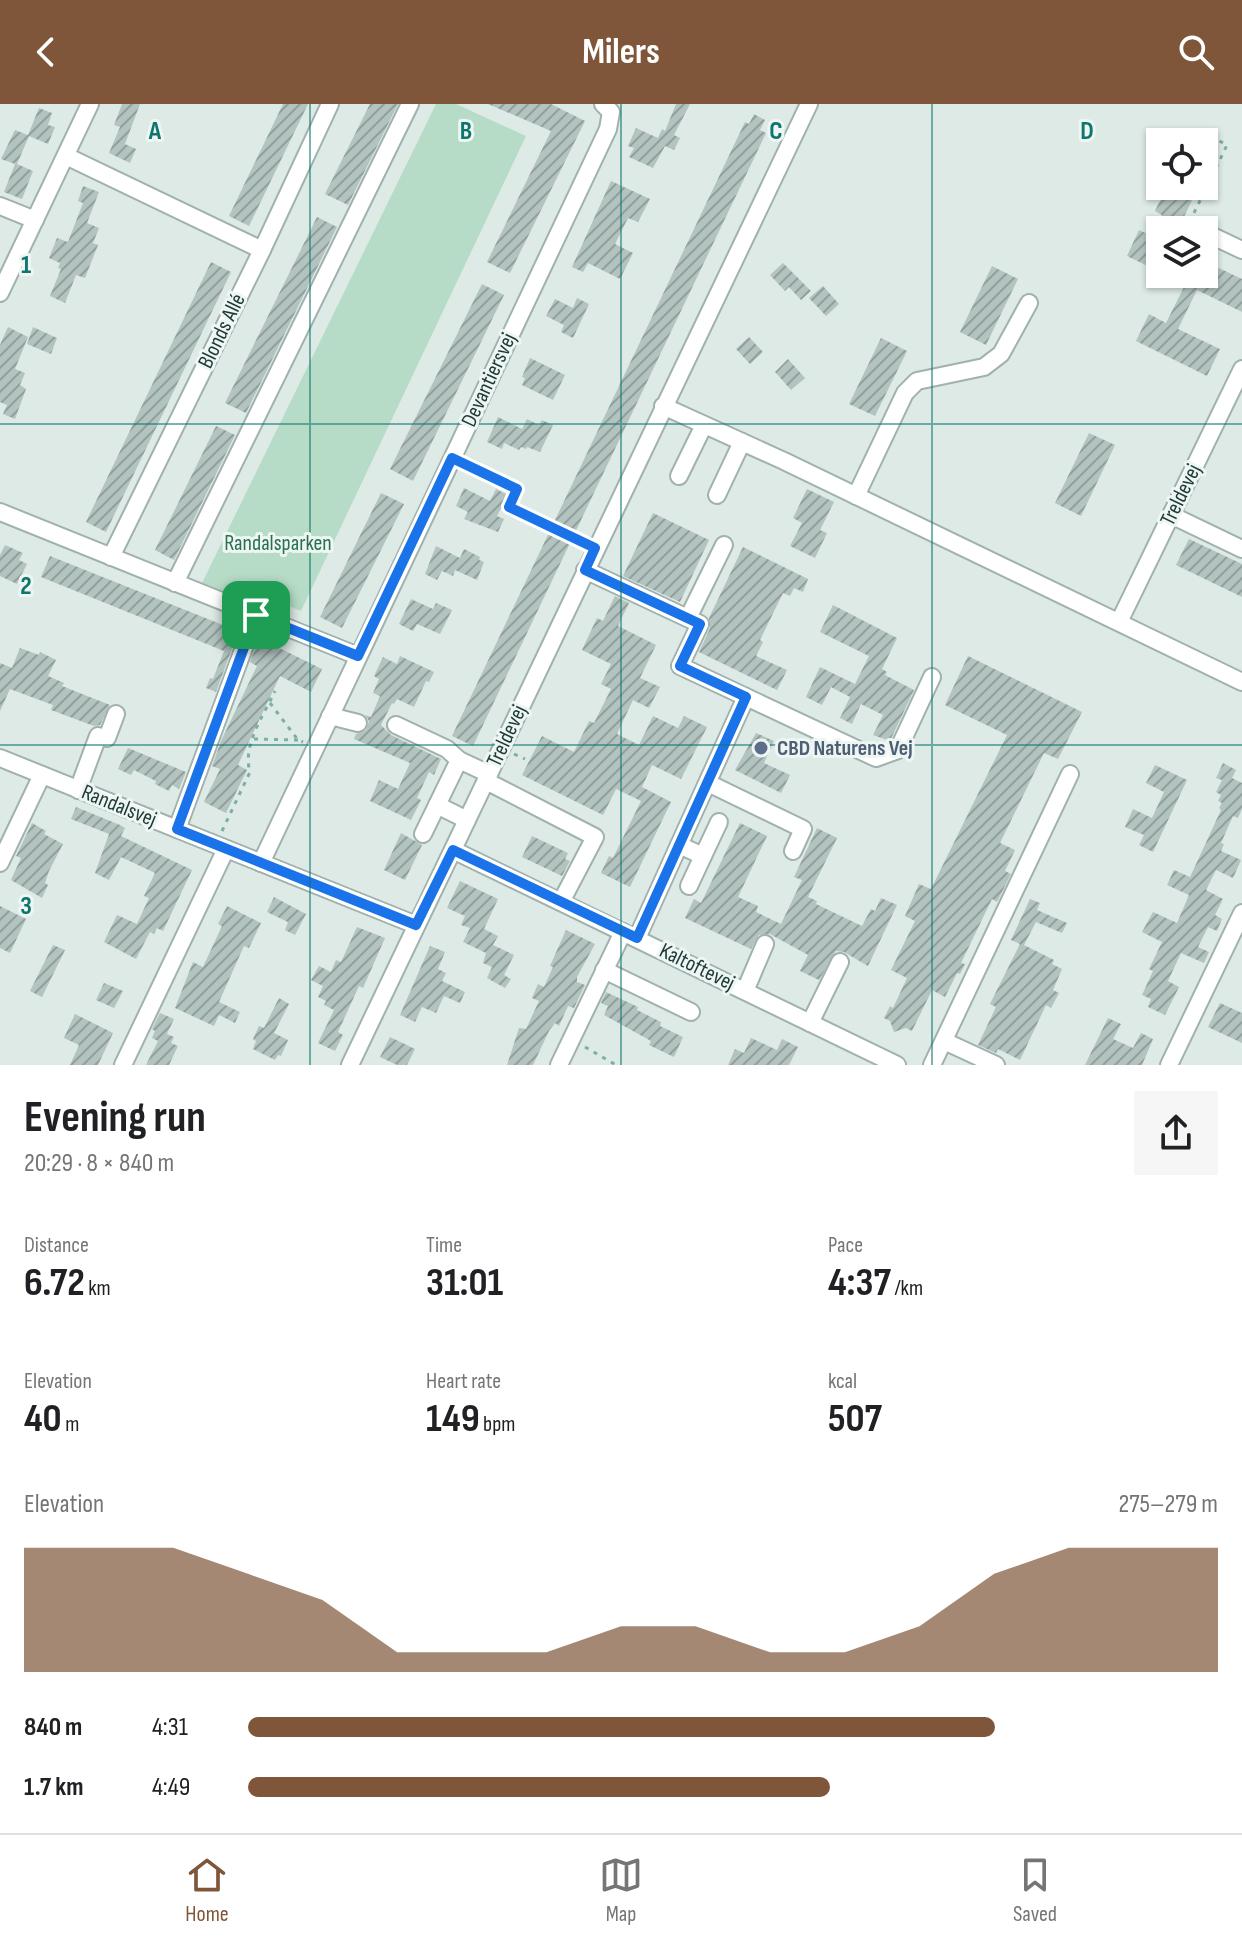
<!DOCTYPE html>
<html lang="en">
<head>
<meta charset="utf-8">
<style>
	:root { --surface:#fff; --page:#f6f6f6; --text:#202124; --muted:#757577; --line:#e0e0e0; --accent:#7f5639 }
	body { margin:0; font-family:"Sofia Sans Condensed",sans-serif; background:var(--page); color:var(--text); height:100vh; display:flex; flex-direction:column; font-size:30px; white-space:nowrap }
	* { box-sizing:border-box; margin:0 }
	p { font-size:26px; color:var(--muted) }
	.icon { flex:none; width:44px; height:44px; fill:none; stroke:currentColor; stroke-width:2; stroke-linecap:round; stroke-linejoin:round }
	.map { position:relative; height:961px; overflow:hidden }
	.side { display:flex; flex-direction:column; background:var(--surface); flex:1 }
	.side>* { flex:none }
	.controls { position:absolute; left:1146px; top:24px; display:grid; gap:16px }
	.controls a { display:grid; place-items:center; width:72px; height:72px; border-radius:0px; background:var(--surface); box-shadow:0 2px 6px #0004; font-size:40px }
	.pin { position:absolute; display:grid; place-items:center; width:68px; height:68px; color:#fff; margin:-34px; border-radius:16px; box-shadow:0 4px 12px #0006 }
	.round { display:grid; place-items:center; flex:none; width:84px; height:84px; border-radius:0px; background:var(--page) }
	.summary { display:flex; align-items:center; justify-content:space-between; height:136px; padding:0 24px }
	h1 { font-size:44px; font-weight:700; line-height:60px }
	.metrics { display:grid; grid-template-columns:repeat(3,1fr); gap:12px; height:136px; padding:8px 24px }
	.metrics div { display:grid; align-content:center }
	.metrics b { font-size:40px; font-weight:700 }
	.metrics small { font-size:22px; font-weight:400 }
	.metrics p { font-size:22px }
	.chart { height:224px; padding:16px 24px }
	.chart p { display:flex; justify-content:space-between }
	.chart svg { width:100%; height:144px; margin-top:8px; fill:var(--accent); opacity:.7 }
	ul { padding:0 24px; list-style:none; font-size:26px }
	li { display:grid; grid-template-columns:128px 96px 1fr; align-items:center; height:60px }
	li i { height:20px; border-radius:10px; background:var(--accent) }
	header { display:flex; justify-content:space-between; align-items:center; height:104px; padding:0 24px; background:var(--accent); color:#fff; font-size:36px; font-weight:700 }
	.tabs { display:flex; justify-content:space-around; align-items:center; height:112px; border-top:2px solid var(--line); background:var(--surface); font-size:22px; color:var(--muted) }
	.tabs a { display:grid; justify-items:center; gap:4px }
	.tabs .selected { color:var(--accent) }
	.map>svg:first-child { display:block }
	.green { fill:#b6dcc7 }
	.building { fill:url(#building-hatch) }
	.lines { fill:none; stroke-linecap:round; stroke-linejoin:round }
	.minor-casing { stroke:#a0b1ae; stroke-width:20 }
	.path { stroke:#7daea7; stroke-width:3; stroke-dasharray:4 6; stroke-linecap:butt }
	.minor { stroke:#fff; stroke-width:16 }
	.route-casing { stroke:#fff; stroke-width:16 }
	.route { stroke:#1a73e8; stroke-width:10 }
	.grid { fill:none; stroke:#0f766e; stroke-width:2; stroke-opacity:0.55 }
	.service-dot { fill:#5c6f8a; stroke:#eef6f4; stroke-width:3 }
	.labels { text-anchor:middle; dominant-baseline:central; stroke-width:6; stroke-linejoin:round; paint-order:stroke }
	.street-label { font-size:22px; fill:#1f3937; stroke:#eef6f4 }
	.park-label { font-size:22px; fill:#297051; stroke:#eef6f4 }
	.service-label { font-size:22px; font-weight:bold; fill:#4e5e75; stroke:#eef6f4; text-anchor:start }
	.grid-label { font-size:26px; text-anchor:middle; font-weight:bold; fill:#0f766e; stroke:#eef6f4; stroke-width:6; stroke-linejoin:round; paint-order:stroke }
</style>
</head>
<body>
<header><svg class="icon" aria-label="back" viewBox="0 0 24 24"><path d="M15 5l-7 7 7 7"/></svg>Milers<svg class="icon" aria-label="search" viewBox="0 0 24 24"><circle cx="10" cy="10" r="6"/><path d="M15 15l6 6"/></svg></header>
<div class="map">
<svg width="1242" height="961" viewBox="0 0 1242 961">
	<defs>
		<pattern id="building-hatch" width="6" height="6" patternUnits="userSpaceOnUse" patternTransform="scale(2)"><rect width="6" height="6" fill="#b3c4c0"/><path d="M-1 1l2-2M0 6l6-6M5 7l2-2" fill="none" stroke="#91a09d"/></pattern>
	</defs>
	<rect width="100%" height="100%" fill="#ddeae6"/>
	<path class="green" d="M 436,0 L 456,0 L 526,32 L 301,507 L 271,495 L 266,504 L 202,479 Z"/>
	<g class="building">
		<path d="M 122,0 L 140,0 L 125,40 L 136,45 L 130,59 L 109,49 L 120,23 L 114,21 Z"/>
		<path d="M 283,0 L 308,0 L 249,122 L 229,112 Z"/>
		<path d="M 370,0 L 398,0 L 348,101 L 325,90 Z"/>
		<path d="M 488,0 L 551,0 L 585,17 L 510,169 L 487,158 L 551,27 Z"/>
		<path d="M 676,0 L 690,0 L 674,31 L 680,34 L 674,46 L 665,42 L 653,64 L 629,53 L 634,44 L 628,42 L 636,24 L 658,34 L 662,25 L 665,27 Z"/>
		<path d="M 39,4 L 52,9 L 48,21 L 55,23 L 48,40 L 29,32 L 17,60 L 33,67 L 22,95 L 4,88 L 15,60 L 1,55 L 15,26 L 28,31 Z"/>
		<path d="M 754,10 L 765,16 L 760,26 L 766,29 L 473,642 L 452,632 L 745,18 L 749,20 Z"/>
		<path d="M 611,77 L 650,95 L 638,118 L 628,114 L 615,140 L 633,149 L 620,175 L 588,159 L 583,168 L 572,163 Z"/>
		<path d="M 83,82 L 99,88 L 87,119 L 99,124 L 93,139 L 98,141 L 85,174 L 76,171 L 65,199 L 50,192 L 61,165 L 58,164 L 60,159 L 49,154 L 57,134 L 68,138 L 83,99 L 78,97 Z"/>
		<path d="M 1167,82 L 1199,82 L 1181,119 L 1173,116 L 1168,126 L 1160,126 L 1160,168 L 1127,152 L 1139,126 L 1152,132 L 1162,111 L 1155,107 Z"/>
		<path d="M 317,113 L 337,123 L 246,309 L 225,299 Z"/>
		<path d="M 1204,157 L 1242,175 L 1242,208 L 1197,186 L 1178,225 L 1220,245 L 1207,272 L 1136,237 L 1149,210 L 1166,219 L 1185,181 L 1163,170 L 1204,170 Z"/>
		<path d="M 211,158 L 231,168 L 106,428 L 86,418 Z"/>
		<path d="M 783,159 L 811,187 L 801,196 L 789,183 L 785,187 L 770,171 Z"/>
		<path d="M 992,162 L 1018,175 L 986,241 L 960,228 Z"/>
		<path d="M 482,180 L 504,191 L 413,377 L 390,365 Z"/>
		<path d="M 823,182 L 839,200 L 826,212 L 809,194 Z"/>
		<path d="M 577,194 L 589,200 L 573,234 L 561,228 L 564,221 L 546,212 L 555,195 L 573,204 Z"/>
		<path d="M 8,223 L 28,233 L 15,265 L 25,269 L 20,281 L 26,285 L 15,315 L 3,310 L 7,301 L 0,298 L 0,241 Z"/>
		<path d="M 33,223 L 57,234 L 51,250 L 27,240 Z"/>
		<path d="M 749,233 L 763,248 L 750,260 L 736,245 Z"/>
		<path d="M 881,234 L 907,247 L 875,312 L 849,300 Z"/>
		<path d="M 530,254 L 565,271 L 553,296 L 522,281 L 525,274 L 522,273 Z"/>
		<path d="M 788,255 L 805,274 L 791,286 L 775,268 Z"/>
		<path d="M 498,313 L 522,325 L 527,315 L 539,321 L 542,316 L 553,321 L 540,348 L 527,343 L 526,345 L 521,343 L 519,346 L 504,339 L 502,345 L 487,338 Z"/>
		<path d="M 216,322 L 235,331 L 174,456 L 155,446 Z"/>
		<path d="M 1089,329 L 1115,341 L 1081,412 L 1055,399 Z"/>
		<path d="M 464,384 L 490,397 L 496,385 L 508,391 L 497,412 L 504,415 L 498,428 L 464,415 L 468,408 L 456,402 Z"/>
		<path d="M 807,385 L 834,398 L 820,426 L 827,429 L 815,454 L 790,442 L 802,419 L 793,414 Z"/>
		<path d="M 381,389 L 404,400 L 342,524 L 320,513 Z"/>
		<path d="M 653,409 L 709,436 L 680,498 L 623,472 Z"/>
		<path d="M 1189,435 L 1242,460 L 1242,493 L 1176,461 Z"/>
		<path d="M 5,441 L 23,449 L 19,456 L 27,460 L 17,480 L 0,472 L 0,451 Z"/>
		<path d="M 436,442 L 460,454 L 464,445 L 480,453 L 479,456 L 484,458 L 477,476 L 455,466 L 453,472 L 442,467 L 437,476 L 425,470 Z"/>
		<path d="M 743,443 L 808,475 L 803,488 L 794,484 L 790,492 L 783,489 L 760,536 L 763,538 L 756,552 L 787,566 L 777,586 L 699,548 L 710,524 L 709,514 Z"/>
		<path d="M 50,452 L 228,523 L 231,516 L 241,520 L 216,588 L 206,584 L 210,574 L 213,575 L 224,547 L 41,473 Z"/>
		<path d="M 615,492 L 629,499 L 618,522 L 656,541 L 640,574 L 660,583 L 649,604 L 633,596 L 617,630 L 639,641 L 653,612 L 678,624 L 684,612 L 707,623 L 681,675 L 652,661 L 642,683 L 671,698 L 630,783 L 601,769 L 609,752 L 613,754 L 641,697 L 616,685 L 603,711 L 522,671 L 542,632 L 574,648 L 589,617 L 594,619 L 611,585 L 601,580 L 611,560 L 582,546 L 597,514 L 603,517 Z"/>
		<path d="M 411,495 L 433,505 L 436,499 L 452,506 L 440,530 L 417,520 L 413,527 L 399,520 Z"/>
		<path d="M 833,501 L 897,534 L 882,565 L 887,568 L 885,571 L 914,586 L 890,637 L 873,631 L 883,611 L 861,600 L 852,620 L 840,614 L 850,593 L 831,583 L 822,601 L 806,593 L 820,563 L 855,580 L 869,552 L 820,528 Z"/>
		<path d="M 259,534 L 322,565 L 311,588 L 280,572 L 238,661 L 247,666 L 226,709 L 204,698 L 220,665 L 212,662 L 221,637 L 257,562 L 250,558 Z"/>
		<path d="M 20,544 L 39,551 L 40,548 L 56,556 L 48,572 L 64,579 L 62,582 L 110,601 L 100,621 L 94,622 L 51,606 L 53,601 L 10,585 L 0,607 L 0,559 L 12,564 Z"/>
		<path d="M 400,552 L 434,568 L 429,578 L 426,577 L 414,603 L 397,595 L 394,600 L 392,599 L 381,621 L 391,631 L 441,655 L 434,671 L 429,668 L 417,694 L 421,696 L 411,716 L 370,697 L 379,676 L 398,685 L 410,659 L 354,635 L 356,630 L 366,626 L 369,617 L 365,611 L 371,613 L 380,592 L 373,589 L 379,575 L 374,572 L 383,553 L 397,560 Z"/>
		<path d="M 968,552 L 1082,608 L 1058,655 L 1044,649 L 1000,739 L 1015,746 L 1005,767 L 1011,770 L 997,798 L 992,795 L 961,859 L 965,860 L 960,870 L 957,869 L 945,893 L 932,886 L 912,927 L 906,924 L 894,928 L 890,917 L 884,914 L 890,902 L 893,904 L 907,874 L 891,866 L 915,817 L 905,812 L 919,780 L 931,785 L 1007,631 L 945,601 Z"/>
		<path d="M 756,629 L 774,637 L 764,659 L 790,671 L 781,689 L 735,666 Z"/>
		<path d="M 128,644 L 186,668 L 179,685 L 172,681 L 169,687 L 155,680 L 156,677 L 134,666 L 131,671 L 118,665 Z"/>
		<path d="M 1223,659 L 1236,666 L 1232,674 L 1242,679 L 1242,705 L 1238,714 L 1233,712 L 1221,739 L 1224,740 L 1221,747 L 1241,756 L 1233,774 L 1216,766 L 1206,786 L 1223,795 L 1215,811 L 1222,815 L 1217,827 L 1208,823 L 1198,843 L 1209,848 L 1204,859 L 1181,849 L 1168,877 L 1179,883 L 1165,911 L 1148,903 L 1151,895 L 1142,891 L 1153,867 L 1149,865 L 1162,838 L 1142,828 L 1153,808 L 1177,819 L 1189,791 L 1167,781 L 1174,766 L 1190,773 L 1204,743 L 1221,706 L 1219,704 L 1222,699 L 1218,697 L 1221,691 L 1216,688 L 1222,676 L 1216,674 Z"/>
		<path d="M 1155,661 L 1187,676 L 1153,748 L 1139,741 L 1144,731 L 1125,723 L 1133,705 L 1152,714 L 1164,688 L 1146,679 Z"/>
		<path d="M 76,703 L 120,721 L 125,724 L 121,732 L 192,766 L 163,827 L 157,824 L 154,830 L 150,828 L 136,855 L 104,838 L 117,811 L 137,820 L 149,794 L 144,792 L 155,769 L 121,753 L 109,776 L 95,769 L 109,730 L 71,715 Z"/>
		<path d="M 32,719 L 46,727 L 44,730 L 63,740 L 49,767 L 45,779 L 48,781 L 42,794 L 11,776 L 21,754 L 16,752 Z"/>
		<path d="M 740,719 L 767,732 L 738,793 L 758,802 L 756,808 L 781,820 L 802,776 L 794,773 L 817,724 L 837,734 L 808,793 L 817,797 L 816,800 L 862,822 L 871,805 L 875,807 L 881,794 L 897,801 L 868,862 L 844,848 L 836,847 L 819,876 L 800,867 L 808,851 L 770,830 L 759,831 L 751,845 L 685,814 L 694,795 L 701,799 Z"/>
		<path d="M 401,729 L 422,741 L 405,776 L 384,766 Z"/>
		<path d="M 532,732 L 568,749 L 565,755 L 570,757 L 562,772 L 522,753 Z"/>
		<path d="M 460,777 L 498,795 L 484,825 L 498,832 L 493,841 L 514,851 L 504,871 L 511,875 L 505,884 L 487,874 L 492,863 L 483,859 L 486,849 L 463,838 L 470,824 L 461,821 L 465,812 L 447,804 Z"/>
		<path d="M 274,793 L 306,810 L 295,831 L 285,826 L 288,818 L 267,808 Z"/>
		<path d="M 1030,795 L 1040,799 L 1037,806 L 1067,819 L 1062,829 L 1036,818 L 1024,841 L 1054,856 L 1052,860 L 1062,865 L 1053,886 L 1059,889 L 1051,904 L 1046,901 L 1020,956 L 998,945 L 996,949 L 978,941 L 996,903 L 990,900 L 1020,840 L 1011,836 Z"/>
		<path d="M 0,802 L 26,815 L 10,849 L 0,844 Z"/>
		<path d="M 227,802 L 261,819 L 249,844 L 244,842 L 219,898 L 240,908 L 235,919 L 219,911 L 214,922 L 175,904 L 193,858 L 203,863 L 222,822 L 218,820 Z"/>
		<path d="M 357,823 L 385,834 L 363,884 L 359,882 L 338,928 L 343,931 L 335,947 L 318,939 L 334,906 L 324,901 L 326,897 L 318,893 L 323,882 L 311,876 L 319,862 L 331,868 L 336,856 L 341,858 Z"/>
		<path d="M 566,826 L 595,840 L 577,873 L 577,878 L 585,881 L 574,904 L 568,902 L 559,922 L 555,919 L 549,927 L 533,961 L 507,961 L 519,924 L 526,925 L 539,897 L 532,894 L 538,880 L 544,883 L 553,863 L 550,862 Z"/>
		<path d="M 53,841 L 65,846 L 42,893 L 30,887 Z"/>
		<path d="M 430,842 L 445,848 L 438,865 L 446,869 L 442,877 L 465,888 L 460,899 L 444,892 L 436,909 L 422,903 L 415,918 L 400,911 Z"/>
		<path d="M 104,879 L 123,887 L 114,904 L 96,896 Z"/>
		<path d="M 606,888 L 638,903 L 637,906 L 661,918 L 660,922 L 683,933 L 674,953 L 649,941 L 651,937 L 604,911 L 608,902 L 601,899 Z"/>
		<path d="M 279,894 L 289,900 L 274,929 L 288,936 L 281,952 L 278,951 L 275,956 L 253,945 L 256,937 L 253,935 L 259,922 L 264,924 Z"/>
		<path d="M 1220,899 L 1242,909 L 1242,939 L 1208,923 Z"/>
		<path d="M 160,909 L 174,915 L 167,930 L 174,933 L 171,939 L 178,942 L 169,961 L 146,961 L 158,937 L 152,934 L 155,927 L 152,925 Z"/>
		<path d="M 75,910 L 113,929 L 98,961 L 70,961 L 79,941 L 64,934 Z"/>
		<path d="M 1108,914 L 1121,920 L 1113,935 L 1133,944 L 1141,929 L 1153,935 L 1142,961 L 1085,961 Z"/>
		<path d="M 390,933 L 415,945 L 407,961 L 397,961 L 380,953 Z"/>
		<path d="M 751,934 L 777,946 L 782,935 L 798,943 L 789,961 L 728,961 L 735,945 L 744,949 Z"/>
	</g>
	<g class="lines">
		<g class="minor-casing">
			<g id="minor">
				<path d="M 66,52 L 262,146"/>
				<path d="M 0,102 L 35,116"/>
				<path d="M 1204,128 L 1242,146"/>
				<path d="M 0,189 L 90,0"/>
				<path d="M 663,302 L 784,357 L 1242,578"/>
				<path d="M 679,372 L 704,321"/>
				<path d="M 717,391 L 742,338"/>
				<path d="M 856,392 L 905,289 L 917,277 L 984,263 L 1001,250 L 1029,199"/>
				<path d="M 0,408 L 358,552"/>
				<path d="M 1171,411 L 1242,445"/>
				<path d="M 111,453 L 262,146 L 330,0"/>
				<path d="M 585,466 L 700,520 L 680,562 L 876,654 L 898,646 L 932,573"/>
				<path d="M 175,479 L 410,0"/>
				<path d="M 688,514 L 724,441"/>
				<path d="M 1119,518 L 1242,265"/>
				<path d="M 330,612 L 358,619"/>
				<path d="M 396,621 L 447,645 L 459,656"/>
				<path d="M 0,654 L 416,821"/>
				<path d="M 486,677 L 595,733 L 561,798"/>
				<path d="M 708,679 L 803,725 L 793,747"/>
				<path d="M 78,686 L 98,632 L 107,634 L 116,610"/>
				<path d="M 437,701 L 467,716"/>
				<path d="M 177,725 L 256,511"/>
				<path d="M 423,730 L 459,656 L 489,670"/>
				<path d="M 679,741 L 703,752 L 719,718"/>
				<path d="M 453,746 L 897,961"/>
				<path d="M 0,759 L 42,671"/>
				<path d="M 261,759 L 608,25 L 611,8 L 603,0"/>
				<path d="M 689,782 L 703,752"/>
				<path d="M 637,834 L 746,593"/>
				<path d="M 604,866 L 691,908"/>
				<path d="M 745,887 L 765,840"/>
				<path d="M 810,919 L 840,858"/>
				<path d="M 944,937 L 996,961"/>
				<path d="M 123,961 L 226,745"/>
				<path d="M 350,961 L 809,0"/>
				<path d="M 559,961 L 623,828"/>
				<path d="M 932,961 L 1070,670"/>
				<path d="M 1169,961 L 1242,809"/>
			</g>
		</g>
		<g class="path">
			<path d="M 1192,118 L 1191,115 L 1227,41 L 1210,32"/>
			<path d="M 467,361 L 517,385 L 509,403 L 585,440"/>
			<path d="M 270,599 L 298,636 L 303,638"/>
			<path d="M 254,635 L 298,636"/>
			<path d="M 514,650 L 525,655"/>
			<path d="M 222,727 L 250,668 C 242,641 264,611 275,587"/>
			<path d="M 585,943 L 616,961"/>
		</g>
		<use href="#minor" class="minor"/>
	</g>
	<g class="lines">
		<g class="route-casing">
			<path id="route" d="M 452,354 L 517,385 L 509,403 L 595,444 L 585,466 L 700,520 L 680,562 L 746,593 L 637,834 L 453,746 L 416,821 L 177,725 L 256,511 L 358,552 Z"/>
		</g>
		<use href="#route" class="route"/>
	</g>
	<path class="grid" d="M 310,0 L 310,961M 621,0 L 621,961M 932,0 L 932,961M 0,320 L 1242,320M 0,641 L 1242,641"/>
	<circle class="service-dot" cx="761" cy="644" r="8"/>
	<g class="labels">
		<g class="street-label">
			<text transform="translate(222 227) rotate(-64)">Blonds Allé</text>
			<text transform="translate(489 276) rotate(-65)">Devantiersvej</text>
			<text transform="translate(1181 391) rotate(-64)">Treldevej</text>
			<text transform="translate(507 632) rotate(-65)">Treldevej</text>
			<text transform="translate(119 702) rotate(22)">Randalsvej</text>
			<text transform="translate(697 863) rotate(26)">Kaltoftevej</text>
		</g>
		<g class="park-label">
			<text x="278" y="439">Randalsparken</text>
		</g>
		<g class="service-label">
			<text x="777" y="644">CBD Naturens Vej</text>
		</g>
	</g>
	<g class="grid-label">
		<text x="155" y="35">A</text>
		<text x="466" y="35">B</text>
		<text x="776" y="35">C</text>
		<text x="1087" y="35">D</text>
		<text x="26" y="169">1</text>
		<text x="26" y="490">2</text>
		<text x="26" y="810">3</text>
	</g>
</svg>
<div class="controls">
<a><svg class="icon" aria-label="locate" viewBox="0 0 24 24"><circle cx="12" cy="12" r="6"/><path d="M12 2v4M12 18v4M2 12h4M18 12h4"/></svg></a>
<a><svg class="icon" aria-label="layers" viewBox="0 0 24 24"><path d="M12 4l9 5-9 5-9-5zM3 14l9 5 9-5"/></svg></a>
</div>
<div class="pin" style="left:256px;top:511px;background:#1e9e55"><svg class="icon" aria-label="arrive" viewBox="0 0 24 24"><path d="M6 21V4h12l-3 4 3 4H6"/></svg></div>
</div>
<section class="side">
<div class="summary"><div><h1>Evening run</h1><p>20:29 · 8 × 840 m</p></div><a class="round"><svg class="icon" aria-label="share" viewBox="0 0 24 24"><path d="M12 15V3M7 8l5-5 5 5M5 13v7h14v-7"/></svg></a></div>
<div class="metrics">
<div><p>Distance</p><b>6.72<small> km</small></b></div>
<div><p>Time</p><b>31:01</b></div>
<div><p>Pace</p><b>4:37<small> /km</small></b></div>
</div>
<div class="metrics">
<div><p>Elevation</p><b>40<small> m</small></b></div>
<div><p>Heart rate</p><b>149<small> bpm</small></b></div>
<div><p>kcal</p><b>507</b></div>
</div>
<div class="chart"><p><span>Elevation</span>275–279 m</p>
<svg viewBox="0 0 160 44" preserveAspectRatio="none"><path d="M0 44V6L10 6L20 6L30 14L40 22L50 38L60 38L70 38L80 30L90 30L100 38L110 38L120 30L130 14L140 6L150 6L160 6V44z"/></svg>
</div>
<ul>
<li><b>840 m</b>4:31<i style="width:77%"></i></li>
<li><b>1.7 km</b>4:49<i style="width:60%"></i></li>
</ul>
</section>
<nav class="tabs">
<a class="selected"><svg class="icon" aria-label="home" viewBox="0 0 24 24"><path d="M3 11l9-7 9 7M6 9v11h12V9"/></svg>Home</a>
<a><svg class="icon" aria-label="map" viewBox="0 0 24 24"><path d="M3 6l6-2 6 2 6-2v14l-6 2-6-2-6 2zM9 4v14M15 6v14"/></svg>Map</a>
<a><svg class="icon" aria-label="saved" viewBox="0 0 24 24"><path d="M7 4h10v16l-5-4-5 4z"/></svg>Saved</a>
</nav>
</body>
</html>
